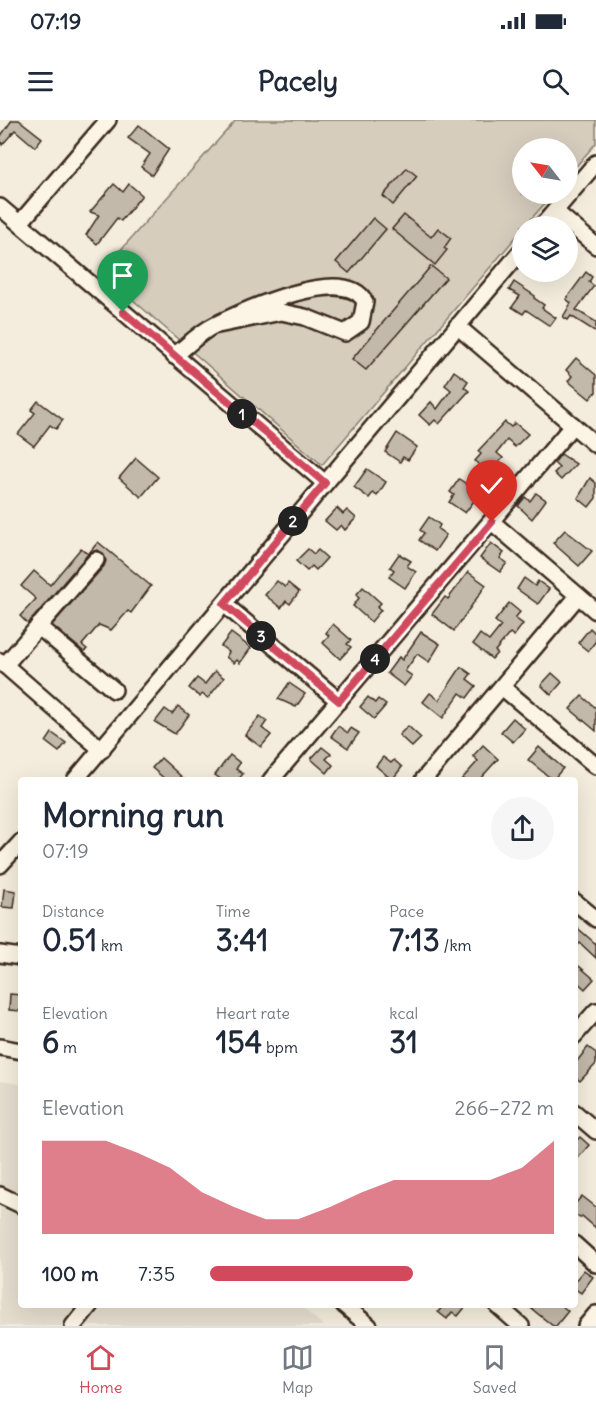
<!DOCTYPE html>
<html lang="en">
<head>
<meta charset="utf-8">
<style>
	:root { --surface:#fff; --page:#f6f6f7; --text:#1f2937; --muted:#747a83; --line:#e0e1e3; --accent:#d1495b }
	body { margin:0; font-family:Delius,sans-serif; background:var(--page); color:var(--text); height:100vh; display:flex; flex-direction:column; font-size:22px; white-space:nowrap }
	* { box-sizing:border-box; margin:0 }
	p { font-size:20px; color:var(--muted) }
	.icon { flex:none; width:33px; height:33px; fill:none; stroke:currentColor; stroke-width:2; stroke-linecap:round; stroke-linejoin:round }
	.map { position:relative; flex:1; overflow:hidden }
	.panel { position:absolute; left:18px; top:657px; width:560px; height:531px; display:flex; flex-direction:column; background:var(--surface); border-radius:6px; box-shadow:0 6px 24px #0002 }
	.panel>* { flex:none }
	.needle { width:39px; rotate:301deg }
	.tools { position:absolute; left:512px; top:18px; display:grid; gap:12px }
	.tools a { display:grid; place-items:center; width:66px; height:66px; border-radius:50%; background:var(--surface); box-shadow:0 6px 24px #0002; font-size:30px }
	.pin { position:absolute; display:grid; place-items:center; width:51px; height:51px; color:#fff; margin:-62px -26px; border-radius:50% 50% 50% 0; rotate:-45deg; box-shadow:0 0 6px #0007 }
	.pin .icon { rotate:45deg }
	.km { position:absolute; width:30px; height:30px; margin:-15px; border-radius:50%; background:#222; color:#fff; font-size:16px; line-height:30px; text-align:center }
	.round { display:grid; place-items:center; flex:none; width:63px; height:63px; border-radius:32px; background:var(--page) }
	.overview { display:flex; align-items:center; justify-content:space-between; height:102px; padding:0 24px }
	h1 { font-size:33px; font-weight:700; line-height:45px }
	.metrics { display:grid; grid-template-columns:repeat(3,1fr); gap:9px; height:102px; padding:6px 24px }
	.metrics div { display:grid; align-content:center }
	.metrics b { font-size:30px; font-weight:700 }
	.metrics small { font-size:16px; font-weight:400 }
	.metrics p { font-size:16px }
	.chart { height:168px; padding:12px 24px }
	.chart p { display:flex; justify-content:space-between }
	.chart svg { width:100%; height:108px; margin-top:6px; fill:var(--accent); opacity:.7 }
	ul { padding:0 24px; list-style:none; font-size:20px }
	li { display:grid; grid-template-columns:96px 72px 1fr; align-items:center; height:45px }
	li i { height:15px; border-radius:8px; background:var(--accent) }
	.status { display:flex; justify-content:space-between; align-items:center; height:42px; padding:0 30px; background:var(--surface); direction:ltr }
	.status svg { height:16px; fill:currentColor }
	header { display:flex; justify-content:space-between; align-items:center; height:78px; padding:0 24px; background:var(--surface); font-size:27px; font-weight:700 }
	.tabs { display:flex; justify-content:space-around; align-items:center; height:84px; border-top:2px solid var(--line); background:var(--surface); font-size:16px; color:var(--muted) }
	.tabs a { display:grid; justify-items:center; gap:3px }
	.tabs .selected { color:var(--accent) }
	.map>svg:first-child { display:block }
	.built { fill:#e5ddce }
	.green { fill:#d6cdbd; stroke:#887c6e; stroke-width:1.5 }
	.building { fill:#c3b9aa; stroke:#3b2a1e; stroke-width:1.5 }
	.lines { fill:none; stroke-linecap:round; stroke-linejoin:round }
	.minor-casing { stroke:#3b2a1e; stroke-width:20 }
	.minor { stroke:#fcf5e5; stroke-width:15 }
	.route-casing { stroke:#fff; stroke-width:12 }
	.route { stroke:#d1495b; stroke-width:8 }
</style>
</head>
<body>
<div class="status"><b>07:19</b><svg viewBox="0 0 49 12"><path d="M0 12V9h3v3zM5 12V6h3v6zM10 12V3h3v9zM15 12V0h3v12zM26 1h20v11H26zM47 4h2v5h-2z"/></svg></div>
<header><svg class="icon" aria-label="menu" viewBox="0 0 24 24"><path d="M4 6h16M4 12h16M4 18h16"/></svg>Pacely<svg class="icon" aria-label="search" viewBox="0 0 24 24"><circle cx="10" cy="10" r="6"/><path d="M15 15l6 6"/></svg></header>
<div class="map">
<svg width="596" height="1206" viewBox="0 0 596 1206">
	<rect width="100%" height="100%" fill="#f4eddd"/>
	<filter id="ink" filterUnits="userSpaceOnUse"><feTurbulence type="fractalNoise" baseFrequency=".0167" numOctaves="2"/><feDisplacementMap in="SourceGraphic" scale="12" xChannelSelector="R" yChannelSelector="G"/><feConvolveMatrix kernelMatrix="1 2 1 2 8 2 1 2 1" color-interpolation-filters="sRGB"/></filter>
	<g filter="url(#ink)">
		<path class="built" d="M 0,961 L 21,964 L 21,1185 L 299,1185 L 324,1206 L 0,1206 Z"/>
		<path class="green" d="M 236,0 L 596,0 L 596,23 L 567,57 L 567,28 L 522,28 L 522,74 L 553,74 L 525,106 L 522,106 L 522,110 L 322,345 L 101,152 Z"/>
		<g class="building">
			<path d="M 12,0 L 19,0 L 42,18 L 35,27 L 15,10 L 2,25 L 0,17 Z"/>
			<path d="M 139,5 L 169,29 L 152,55 L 141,47 L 150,34 L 128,18 Z"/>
			<path d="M 407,48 L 417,56 L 393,85 L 383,76 Z"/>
			<path d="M 114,64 L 123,72 L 129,64 L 142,75 L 121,101 L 117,98 L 97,124 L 86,115 L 99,95 L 90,92 Z"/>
			<path d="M 404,95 L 431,117 L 438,108 L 451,118 L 444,128 L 447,130 L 435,145 L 392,109 Z"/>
			<path d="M 373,98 L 386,109 L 349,153 L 336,142 Z"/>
			<path d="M 431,146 L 446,158 L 366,250 L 352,239 Z"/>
			<path d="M 586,152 L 592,157 L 589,162 L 594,166 L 576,190 L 596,202 L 596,212 L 571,196 L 568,200 L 563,197 L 571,183 L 566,179 Z"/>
			<path d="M 514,162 L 535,176 L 534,178 L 544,185 L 542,188 L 556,198 L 550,206 L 526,190 L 523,194 L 512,187 L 520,176 L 509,170 Z"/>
			<path d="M 576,238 L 596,255 L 596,272 L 590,279 L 568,261 L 572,256 L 566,250 Z"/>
			<path d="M 454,251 L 468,261 L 464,267 L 469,271 L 439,304 L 435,300 L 430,305 L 419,295 L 431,282 L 437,289 L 451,270 L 445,265 Z"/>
			<path d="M 38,281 L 63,300 L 56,309 L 50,305 L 34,326 L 18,314 L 35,293 L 31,290 Z"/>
			<path d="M 505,302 L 511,307 L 515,303 L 528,314 L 515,327 L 507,320 L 497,333 L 503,338 L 499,342 L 502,346 L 492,357 L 475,341 L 481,334 L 478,331 Z"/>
			<path d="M 397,313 L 417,327 L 408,340 L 403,337 L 400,342 L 385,332 Z"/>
			<path d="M 561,334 L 576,344 L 561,360 L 554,353 L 559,348 L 554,343 Z"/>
			<path d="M 136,338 L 158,357 L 141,377 L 119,358 Z"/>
			<path d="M 367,349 L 386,362 L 377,376 L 373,373 L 369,378 L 354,367 Z"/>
			<path d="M 590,358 L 596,363 L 596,378 L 589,387 L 578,378 Z"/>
			<path d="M 459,359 L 471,367 L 468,371 L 477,377 L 465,393 L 449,382 L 454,375 L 450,372 Z"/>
			<path d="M 536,373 L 546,380 L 532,399 L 518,386 L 525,377 L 530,381 Z"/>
			<path d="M 337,388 L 343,394 L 347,390 L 356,398 L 345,410 L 341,405 L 336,410 L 325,401 Z"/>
			<path d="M 429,397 L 440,405 L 438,409 L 446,415 L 435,431 L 419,420 L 424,413 L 420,410 Z"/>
			<path d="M 565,410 L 592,431 L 579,446 L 553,423 Z"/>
			<path d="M 98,422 L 151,466 L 131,493 L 128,491 L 111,510 L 99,505 L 82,525 L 87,529 L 84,532 L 52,505 L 104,446 L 106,441 L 103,433 L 97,430 L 89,433 Z"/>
			<path d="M 491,423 L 504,433 L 500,438 L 507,443 L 500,452 L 480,438 Z"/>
			<path d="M 81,428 L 88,434 L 28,504 L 20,496 L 36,479 L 21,466 L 34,451 L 50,465 Z"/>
			<path d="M 308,429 L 314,434 L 318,430 L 327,438 L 316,450 L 312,446 L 307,451 L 296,441 Z"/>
			<path d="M 399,434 L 411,441 L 407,446 L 416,452 L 405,468 L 389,457 L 394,450 L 390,447 Z"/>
			<path d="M 468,452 L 486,465 L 454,511 L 432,494 L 445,477 L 448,479 Z"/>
			<path d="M 524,458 L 535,466 L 538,461 L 549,469 L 538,484 L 517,469 Z"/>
			<path d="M 277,461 L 285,467 L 288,463 L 299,472 L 290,484 L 286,481 L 281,488 L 265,475 Z"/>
			<path d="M 363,467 L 381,483 L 377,487 L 381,490 L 371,502 L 353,486 L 359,478 L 356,475 Z"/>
			<path d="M 509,483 L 520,492 L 515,498 L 523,504 L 514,516 L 510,513 L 495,531 L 497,533 L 492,539 L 473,524 L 480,514 L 489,521 L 501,506 L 495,501 Z"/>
			<path d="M 333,504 L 351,520 L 347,524 L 351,527 L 340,539 L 323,523 L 329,516 L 326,513 Z"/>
			<path d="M 590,508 L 596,514 L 596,521 L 588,531 L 578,523 Z"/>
			<path d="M 421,512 L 440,524 L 429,542 L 417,534 L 405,551 L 412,556 L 404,566 L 387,553 L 399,537 L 402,540 Z"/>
			<path d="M 231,513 L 251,528 L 240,543 L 237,540 L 234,543 L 226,537 L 229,532 L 221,526 Z"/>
			<path d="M 461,547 L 471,554 L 467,559 L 476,566 L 467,578 L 460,573 L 443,598 L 423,582 L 430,573 L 439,580 Z"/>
			<path d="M 215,551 L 224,558 L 208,578 L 202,574 L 200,577 L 189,568 L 197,558 L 205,564 Z"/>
			<path d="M 552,553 L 562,562 L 551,575 L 541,565 Z"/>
			<path d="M 289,563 L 305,574 L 296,587 L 278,579 Z"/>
			<path d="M 582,576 L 596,588 L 596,611 L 570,589 Z"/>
			<path d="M 368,577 L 375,583 L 378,579 L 386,585 L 374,599 L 360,587 Z"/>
			<path d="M 178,586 L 189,595 L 175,614 L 155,602 L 165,589 L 172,594 Z"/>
			<path d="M 260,596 L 267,601 L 262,608 L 271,615 L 261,627 L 245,615 Z"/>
			<path d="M 513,598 L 525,609 L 513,622 L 501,612 Z"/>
			<path d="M 338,606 L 348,613 L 351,608 L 359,613 L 348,628 L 331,616 Z"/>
			<path d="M 408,606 L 421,618 L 412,627 L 399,615 Z"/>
			<path d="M 52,613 L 66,623 L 59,632 L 46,622 Z"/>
			<path d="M 483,625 L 498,639 L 479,660 L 461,660 L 478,641 L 473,636 Z"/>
			<path d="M 322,627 L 331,634 L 326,639 L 333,645 L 327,653 L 311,639 Z"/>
			<path d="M 539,627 L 563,648 L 553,660 L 528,640 Z"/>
			<path d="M 230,635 L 240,643 L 236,649 L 243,654 L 238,660 L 222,660 L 215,655 Z"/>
			<path d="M 383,637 L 391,643 L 394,640 L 402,647 L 392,660 L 376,646 Z"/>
			<path d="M 161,638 L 185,660 L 166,660 L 152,648 Z"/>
			<path d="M 4,769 L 16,771 L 14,788 L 2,787 Z"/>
			<path d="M 574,805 L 596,824 L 596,838 L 580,823 L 574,829 Z"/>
			<path d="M 579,846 L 594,859 L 585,869 L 574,859 L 574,852 Z"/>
			<path d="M 10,874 L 21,875 L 21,891 L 9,890 Z"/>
			<path d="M 588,927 L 596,933 L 596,944 L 580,961 L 574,956 L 574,945 Z"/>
			<path d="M 580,1017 L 589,1025 L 574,1043 L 574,1023 Z"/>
			<path d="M 582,1076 L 596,1087 L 596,1108 L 582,1096 L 580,1098 L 574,1094 L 574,1085 Z"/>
			<path d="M 584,1150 L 593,1157 L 581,1173 L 574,1168 L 574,1162 Z"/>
			<path d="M 444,1185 L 467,1185 L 458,1196 L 452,1192 L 447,1199 L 438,1192 Z"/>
			<path d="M 527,1185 L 561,1185 L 568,1191 L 556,1206 L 553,1206 Z"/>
		</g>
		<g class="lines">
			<g class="minor-casing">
				<g id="minor">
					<path d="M 0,87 L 325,363"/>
					<path d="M 555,91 L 596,126"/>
					<path d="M 20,103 L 108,0"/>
					<path d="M 542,106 L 596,43"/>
					<path d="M 457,206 L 596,325"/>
					<path d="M 174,236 C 187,226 200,212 215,205 C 243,191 346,143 365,182 L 361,202 L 345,213 L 305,197 L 281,192 L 213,206"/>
					<path d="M 492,402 L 596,491"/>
					<path d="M 224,484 L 339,581"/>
					<path d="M 38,506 L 114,570"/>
					<path d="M 0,541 L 102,630"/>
					<path d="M 5,545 L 96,440"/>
					<path d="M 502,567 L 596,646"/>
					<path d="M 75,660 L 522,130"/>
					<path d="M 271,660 L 573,305"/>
					<path d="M 423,660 L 578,476"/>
					<path d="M 0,745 L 21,722"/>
					<path d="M 574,781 L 596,799"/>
					<path d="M 0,834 L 21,837"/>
					<path d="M 574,916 L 596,891"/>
					<path d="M 0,927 L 21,931"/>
					<path d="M 574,992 L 596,1011"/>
					<path d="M 0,1075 L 21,1085"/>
					<path d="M 574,1124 L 596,1144"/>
					<path d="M 344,1185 L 369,1206"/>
					<path d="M 497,1185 L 521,1206"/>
					<path d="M 73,1206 L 90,1185"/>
					<path d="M 586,1206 L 596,1194"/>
				</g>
			</g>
			<use href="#minor" class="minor"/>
		</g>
	</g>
	<g class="lines" filter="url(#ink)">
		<g class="route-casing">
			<path id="route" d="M 123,192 L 325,363 L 224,484 L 339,581 L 492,402"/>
		</g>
		<use href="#route" class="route"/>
	</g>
</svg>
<div class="tools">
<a><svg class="needle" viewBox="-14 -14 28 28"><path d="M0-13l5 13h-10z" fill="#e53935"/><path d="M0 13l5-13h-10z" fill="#747a83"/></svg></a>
<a><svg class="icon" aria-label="layers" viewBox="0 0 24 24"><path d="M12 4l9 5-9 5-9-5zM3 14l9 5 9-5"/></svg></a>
</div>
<div class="pin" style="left:123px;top:192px;background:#1e9e55"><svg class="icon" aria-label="arrive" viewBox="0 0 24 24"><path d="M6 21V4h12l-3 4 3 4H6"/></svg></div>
<div class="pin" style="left:492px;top:402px;background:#d93025"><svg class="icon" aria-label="check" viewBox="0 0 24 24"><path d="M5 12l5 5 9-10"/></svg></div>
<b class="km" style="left:242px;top:294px">1</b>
<b class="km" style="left:293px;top:401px">2</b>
<b class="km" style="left:261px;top:516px">3</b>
<b class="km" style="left:375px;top:539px">4</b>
<section class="panel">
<div class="overview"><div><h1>Morning run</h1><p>07:19</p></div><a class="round"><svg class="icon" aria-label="share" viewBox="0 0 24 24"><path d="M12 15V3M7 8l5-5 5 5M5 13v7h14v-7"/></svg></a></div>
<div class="metrics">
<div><p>Distance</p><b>0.51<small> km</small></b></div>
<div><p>Time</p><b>3:41</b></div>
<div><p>Pace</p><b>7:13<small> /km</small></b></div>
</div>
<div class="metrics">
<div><p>Elevation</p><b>6<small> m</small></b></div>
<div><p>Heart rate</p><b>154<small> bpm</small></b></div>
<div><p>kcal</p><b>31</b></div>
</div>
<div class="chart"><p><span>Elevation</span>266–272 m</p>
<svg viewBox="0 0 160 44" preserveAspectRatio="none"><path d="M0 44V6L10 6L20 6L30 11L40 17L50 27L60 33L70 38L80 38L90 33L100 27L110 22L120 22L130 22L140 22L150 17L160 6V44z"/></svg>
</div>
<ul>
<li><b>100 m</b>7:35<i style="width:59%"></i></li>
</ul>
</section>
</div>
<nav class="tabs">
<a class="selected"><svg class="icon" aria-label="home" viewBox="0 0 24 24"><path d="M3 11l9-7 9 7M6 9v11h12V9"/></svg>Home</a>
<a><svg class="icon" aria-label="map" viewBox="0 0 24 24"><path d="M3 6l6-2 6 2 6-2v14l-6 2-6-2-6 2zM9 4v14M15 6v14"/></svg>Map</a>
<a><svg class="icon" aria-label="saved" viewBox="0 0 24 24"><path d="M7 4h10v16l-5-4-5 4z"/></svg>Saved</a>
</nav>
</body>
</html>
